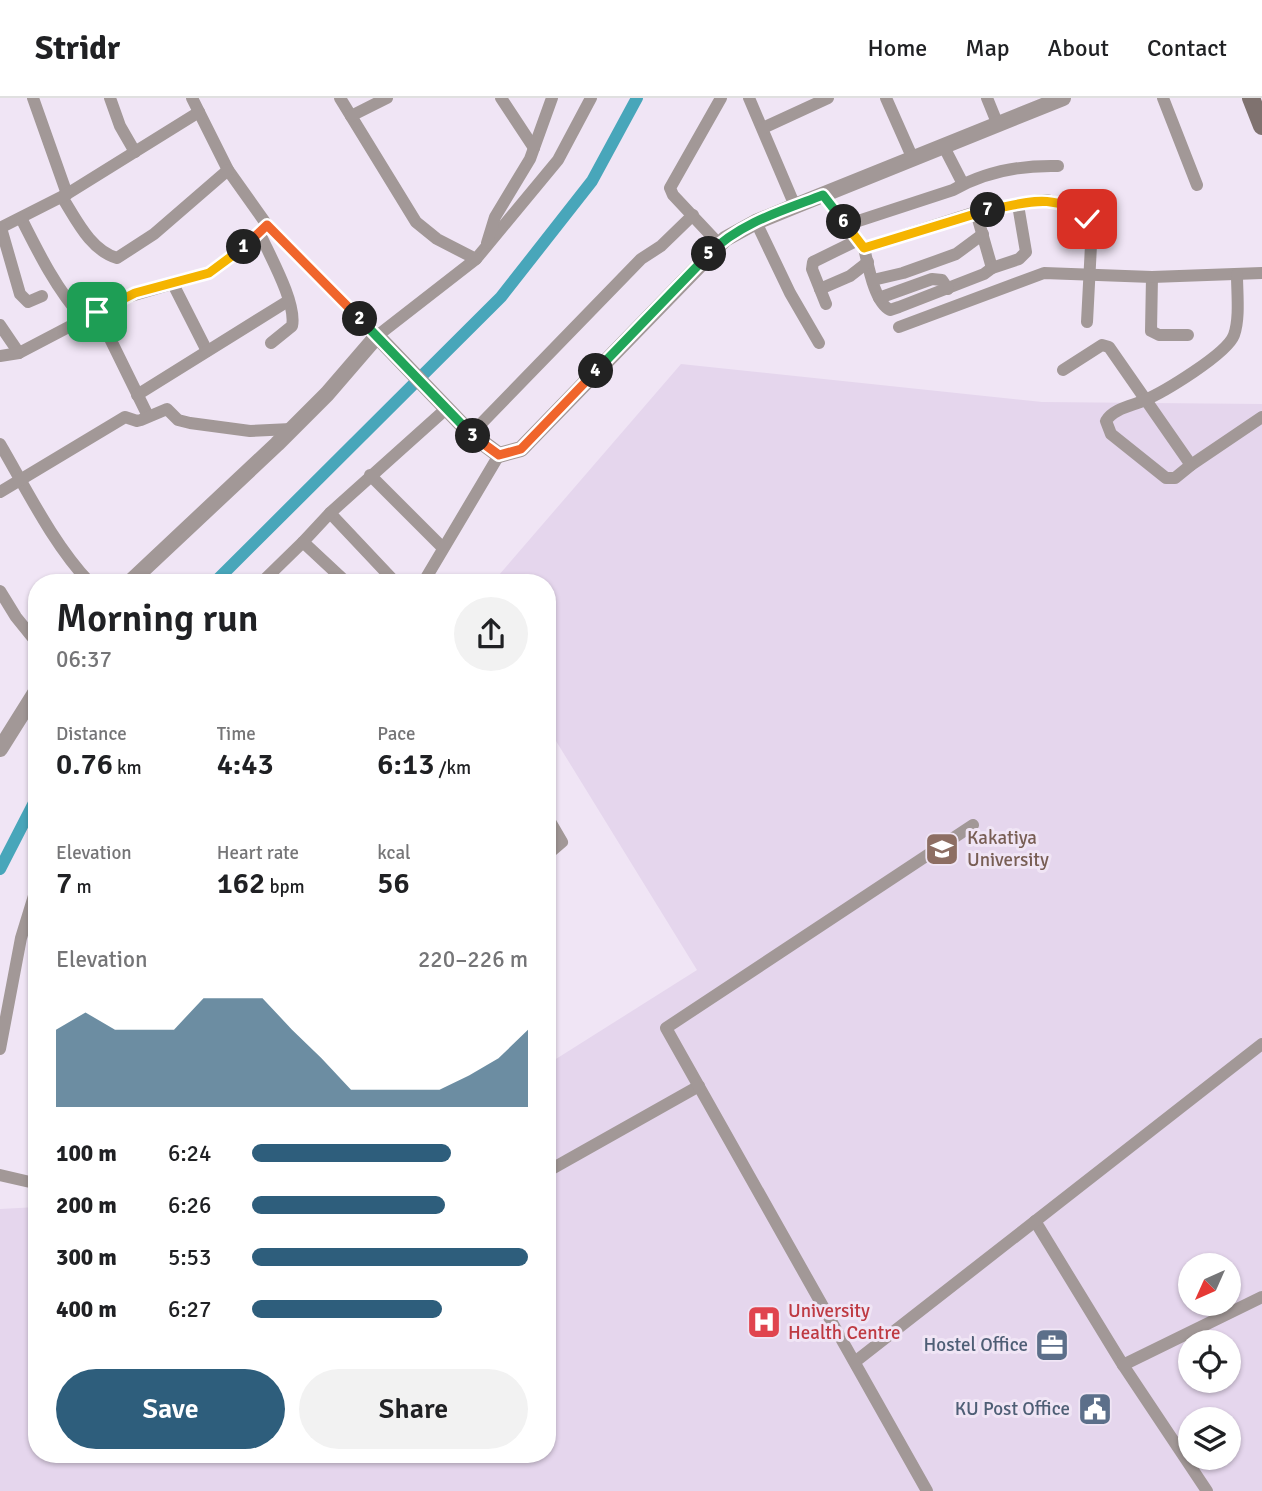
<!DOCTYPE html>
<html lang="en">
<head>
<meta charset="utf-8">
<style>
	:root { --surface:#fff; --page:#f2f2f2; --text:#202124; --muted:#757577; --line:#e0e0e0; --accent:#2e5e7c }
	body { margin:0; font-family:Signika,sans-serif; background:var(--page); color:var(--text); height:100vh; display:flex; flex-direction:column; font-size:26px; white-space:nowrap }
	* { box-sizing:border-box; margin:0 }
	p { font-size:23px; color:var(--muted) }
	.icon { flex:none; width:38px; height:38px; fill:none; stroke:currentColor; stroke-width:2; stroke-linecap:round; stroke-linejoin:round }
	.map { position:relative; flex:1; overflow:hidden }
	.sheet { position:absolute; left:28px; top:476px; width:528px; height:889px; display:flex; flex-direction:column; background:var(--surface); border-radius:28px; box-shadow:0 2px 5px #0004 }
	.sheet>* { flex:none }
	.needle { width:46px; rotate:225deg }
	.tools { position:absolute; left:1178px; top:1155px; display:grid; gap:14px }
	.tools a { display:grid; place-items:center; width:63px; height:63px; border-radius:50%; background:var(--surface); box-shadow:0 2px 5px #0004; font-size:35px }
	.pin { position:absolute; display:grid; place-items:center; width:60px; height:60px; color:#fff; margin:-30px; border-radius:14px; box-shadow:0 4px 10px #0006 }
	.km { position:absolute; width:35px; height:35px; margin:-18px; border-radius:50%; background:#222; color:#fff; font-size:19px; line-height:35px; text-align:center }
	.round { display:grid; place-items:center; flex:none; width:74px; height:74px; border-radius:37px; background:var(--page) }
	.summary { display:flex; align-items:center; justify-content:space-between; height:119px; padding:0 28px }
	h1 { font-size:38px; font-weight:600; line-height:52px }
	.stats { display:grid; grid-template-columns:repeat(3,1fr); gap:10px; height:119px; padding:7px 28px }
	.stats div { display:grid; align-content:center }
	.stats b { font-size:30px; font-weight:600 }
	.stats small { font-size:19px; font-weight:400 }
	.stats p { font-size:19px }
	.chart { height:196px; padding:14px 28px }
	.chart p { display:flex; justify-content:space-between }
	.chart svg { width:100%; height:126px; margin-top:7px; fill:var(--accent); opacity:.7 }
	.action { display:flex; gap:14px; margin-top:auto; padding:14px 28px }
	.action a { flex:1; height:80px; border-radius:42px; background:var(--accent); color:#fff; font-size:28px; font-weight:600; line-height:80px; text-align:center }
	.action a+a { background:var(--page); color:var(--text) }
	ul { padding:0 28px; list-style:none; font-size:23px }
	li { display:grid; grid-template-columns:112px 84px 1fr; align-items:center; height:52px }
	li i { height:18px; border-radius:9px; background:var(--accent) }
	header { display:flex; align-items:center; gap:42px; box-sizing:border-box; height:98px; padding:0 35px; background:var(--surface); border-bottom:2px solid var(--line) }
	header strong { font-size:33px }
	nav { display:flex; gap:38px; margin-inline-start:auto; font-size:24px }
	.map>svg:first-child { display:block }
	.built { fill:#e5d6ed; fill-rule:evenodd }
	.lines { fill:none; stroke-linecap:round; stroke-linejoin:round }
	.canal { stroke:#48a6ba; stroke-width:12 }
	.minor { stroke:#a29897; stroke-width:12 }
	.tertiary { stroke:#a29897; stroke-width:16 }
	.secondary { stroke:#7f726f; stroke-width:18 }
	.split-1-casing { stroke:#fff; stroke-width:14 }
	.split-2-casing { stroke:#fff; stroke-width:14 }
	.split-3-casing { stroke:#fff; stroke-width:14 }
	.split-4-casing { stroke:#fff; stroke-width:14 }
	.split-5-casing { stroke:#fff; stroke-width:14 }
	.split-6-casing { stroke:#fff; stroke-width:14 }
	.split-7-casing { stroke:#fff; stroke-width:14 }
	.split-8-casing { stroke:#fff; stroke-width:14 }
	.split-1 { stroke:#f5b400; stroke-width:9 }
	.split-2 { stroke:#f0652b; stroke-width:9 }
	.split-3 { stroke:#22a559; stroke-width:9 }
	.split-4 { stroke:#f0652b; stroke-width:9 }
	.split-5 { stroke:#22a559; stroke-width:9 }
	.split-6 { stroke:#22a559; stroke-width:9 }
	.split-7 { stroke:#f5b400; stroke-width:9 }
	.split-8 { stroke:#f5b400; stroke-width:9 }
	.labels { text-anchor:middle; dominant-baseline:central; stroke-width:6; stroke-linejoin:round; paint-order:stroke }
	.education-label { font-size:19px; fill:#785e54; stroke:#f0e5f5; text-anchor:start }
	.health-label { font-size:19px; fill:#be3a42; stroke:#f0e5f5; text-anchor:start }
	.service-label { font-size:19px; fill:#4e5e75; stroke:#f0e5f5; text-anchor:end }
</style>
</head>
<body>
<header>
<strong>Stridr</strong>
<nav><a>Home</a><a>Map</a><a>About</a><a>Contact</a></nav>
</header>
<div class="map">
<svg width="1262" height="1393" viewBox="0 0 1262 1393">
	<rect width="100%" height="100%" fill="#f0e5f5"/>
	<path class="built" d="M 681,266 L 1042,304 L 1262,306 L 1262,1393 L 0,1393 L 0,1111 L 37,1109 L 37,1356 L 548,1356 L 548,966 L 697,872 L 548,630 L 548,485 L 492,485 ZM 1190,1167 L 1228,1167 L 1228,1206 L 1190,1206 ZM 1190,1244 L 1228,1244 L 1228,1283 L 1190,1283 ZM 1190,1321 L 1228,1321 L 1228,1360 L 1190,1360 Z"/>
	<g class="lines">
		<g class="canal">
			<path d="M 214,485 L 501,199 L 592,83 L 637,0"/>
			<path d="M 0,771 L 37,699"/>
		</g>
		<g class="minor">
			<path d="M 33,0 L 67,96"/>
			<path d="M 110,0 L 120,28 L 135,54"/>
			<path d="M 192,0 L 228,72 L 267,127 L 377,238 L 476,161 L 558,62 L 591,0"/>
			<path d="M 340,0 L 416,124 L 437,141 L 476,161"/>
			<path d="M 501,0 L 534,50"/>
			<path d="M 749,0 L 795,108"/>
			<path d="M 886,0 L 913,61"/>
			<path d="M 987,0 L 998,27"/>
			<path d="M 1163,0 L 1197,87"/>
			<path d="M 351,18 L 387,0"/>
			<path d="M 763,30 L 828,0"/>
			<path d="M 944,49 L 963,86"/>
			<path d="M 823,97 L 864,150 L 976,114 L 1035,103 L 1047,102 L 1072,109 L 1087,121 L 1092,128 L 1087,224"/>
			<path d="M 62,99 C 76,121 90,152 117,160 L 154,136 L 228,72"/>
			<path d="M 21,120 C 39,156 57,192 84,222"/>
			<path d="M 756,124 L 790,195 L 819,245"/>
			<path d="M 846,127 L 953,92 C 986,73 1020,67 1058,68"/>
			<path d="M 0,130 L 67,96 L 199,14"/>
			<path d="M 1,130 L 20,196 L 28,204 L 42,198"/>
			<path d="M 264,131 L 260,136 C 270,158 297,206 292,228 L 271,245"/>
			<path d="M 487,145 L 495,119 L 530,61 L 552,0"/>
			<path d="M 719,146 L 673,97 L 670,90 L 721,0"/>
			<path d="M 864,150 C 868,166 874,204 890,212 L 899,209 L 984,176 L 992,170 L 976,114"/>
			<path d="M 992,170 L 1019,161 L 1026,154 L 1018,107"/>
			<path d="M 1152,179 L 1151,233 L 1159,237 L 1188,237"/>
			<path d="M 873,182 L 903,175 L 956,156 L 983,136"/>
			<path d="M 173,186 L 207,253"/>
			<path d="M 820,191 L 850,178 L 868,164"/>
			<path d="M 879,200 L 932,181 L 942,182 L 948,191"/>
			<path d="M 826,206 L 812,171 L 813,164 L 858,142"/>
			<path d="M 97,214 L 148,318"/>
			<path d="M 0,227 L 19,255"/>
			<path d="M 899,229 L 1044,175 L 1152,179 L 1262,175"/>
			<path d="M 0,258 L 19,255 L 124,200 L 209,175 L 260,136"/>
			<path d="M 1063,272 L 1102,247 L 1109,249 L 1191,367 L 1262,319"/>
			<path d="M 137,297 L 288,203"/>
			<path d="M 471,336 L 641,161 L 661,148 L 693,117"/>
			<path d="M 0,346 C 27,392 53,446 90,485"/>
			<path d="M 1191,367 L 1175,380 L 1166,380 L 1111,336 L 1106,323 C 1113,311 1131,308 1143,303 C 1164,294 1227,256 1234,237 C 1240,220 1237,195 1237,177"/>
			<path d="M 370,377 L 443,450"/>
			<path d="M 0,394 L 125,319 L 137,323 L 141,322 L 167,311 L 178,322 L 190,325 L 250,333 L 291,331"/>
			<path d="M 330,415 L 396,485"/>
			<path d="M 261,485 L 303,444"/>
			<path d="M 347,485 L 303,444 L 330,415 L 446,311"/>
			<path d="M 423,485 L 499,357"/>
			<path d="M 0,493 L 16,519 L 37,545"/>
			<path d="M 548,720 L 562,744 L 548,756"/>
			<path d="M 0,951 L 21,840 L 37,788"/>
			<path d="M 548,1073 L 699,988"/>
			<path d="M 0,1077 L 30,1084 L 37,1084"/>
			<path d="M 1035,1123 L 1123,1267 L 1207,1393"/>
			<path d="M 856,1263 L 1262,946"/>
			<path d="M 1123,1267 L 1262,1199"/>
			<path d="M 927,1393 L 666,930 L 973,727"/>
		</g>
		<g class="tertiary">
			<path d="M 129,485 L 277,346 L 327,296 L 377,238 L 471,336 L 499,357 L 521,351 L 725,141 L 756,124 L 795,108 L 1063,0"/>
			<path d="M 0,651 L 37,592"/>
		</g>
		<path class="secondary" d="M 1251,0 L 1262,28"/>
	</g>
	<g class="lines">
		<g class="split-1-casing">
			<path id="split-1" d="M 97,214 L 135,195 L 209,175 L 244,149"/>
		</g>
		<g class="split-2-casing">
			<path id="split-2" d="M 244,149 L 267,127 L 360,221"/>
		</g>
		<g class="split-3-casing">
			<path id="split-3" d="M 360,221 L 473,338"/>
		</g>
		<g class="split-4-casing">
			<path id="split-4" d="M 473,338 L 499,357 L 521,351 L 596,273"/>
		</g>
		<g class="split-5-casing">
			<path id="split-5" d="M 596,273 L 709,156"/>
		</g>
		<g class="split-6-casing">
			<path id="split-6" d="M 709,156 C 739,125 784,112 823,97 L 844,124"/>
		</g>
		<g class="split-7-casing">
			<path id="split-7" d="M 844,124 L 864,150 L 988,112"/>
		</g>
		<g class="split-8-casing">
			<path id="split-8" d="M 988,112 C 1027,105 1054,93 1087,121"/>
		</g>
		<use href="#split-1" class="split-1"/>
		<use href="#split-2" class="split-2"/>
		<use href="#split-3" class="split-3"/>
		<use href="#split-4" class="split-4"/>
		<use href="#split-5" class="split-5"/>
		<use href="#split-6" class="split-6"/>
		<use href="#split-7" class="split-7"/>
		<use href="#split-8" class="split-8"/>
	</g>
	<defs>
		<g id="university-square" transform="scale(1.75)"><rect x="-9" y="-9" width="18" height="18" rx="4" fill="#8d6e63" stroke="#f0e5f5"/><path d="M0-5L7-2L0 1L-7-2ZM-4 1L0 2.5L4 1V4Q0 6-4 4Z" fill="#fff"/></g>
		<g id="hospital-square" transform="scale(1.75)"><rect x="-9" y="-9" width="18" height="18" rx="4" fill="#e0444e" stroke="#f0e5f5"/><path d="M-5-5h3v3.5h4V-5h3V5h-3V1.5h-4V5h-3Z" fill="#fff"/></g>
		<g id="office-square" transform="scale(1.75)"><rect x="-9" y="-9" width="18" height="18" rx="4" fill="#5c6f8a" stroke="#f0e5f5"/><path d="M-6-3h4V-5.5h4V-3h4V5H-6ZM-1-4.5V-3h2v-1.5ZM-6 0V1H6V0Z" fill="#fff"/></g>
		<g id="civic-square" transform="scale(1.75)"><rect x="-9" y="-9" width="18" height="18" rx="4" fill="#5c6f8a" stroke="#f0e5f5"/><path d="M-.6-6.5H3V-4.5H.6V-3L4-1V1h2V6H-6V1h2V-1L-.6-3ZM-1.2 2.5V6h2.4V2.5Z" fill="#fff"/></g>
	</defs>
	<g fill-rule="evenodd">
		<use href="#university-square" x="942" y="751"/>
		<use href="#hospital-square" x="764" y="1224"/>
		<use href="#office-square" x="1052" y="1247"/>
		<use href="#civic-square" x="1095" y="1311"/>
	</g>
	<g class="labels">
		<g class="education-label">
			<text x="967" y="740">Kakatiya<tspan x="967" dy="22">University</tspan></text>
		</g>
		<g class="health-label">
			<text x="788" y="1213">University<tspan x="788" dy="22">Health Centre</tspan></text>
		</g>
		<g class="service-label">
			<text x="1028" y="1247">Hostel Office</text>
			<text x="1070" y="1311">KU Post Office</text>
		</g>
	</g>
</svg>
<div class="tools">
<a><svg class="needle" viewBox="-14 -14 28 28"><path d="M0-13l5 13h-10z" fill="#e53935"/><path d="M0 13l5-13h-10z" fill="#757577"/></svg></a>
<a><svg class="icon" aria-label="locate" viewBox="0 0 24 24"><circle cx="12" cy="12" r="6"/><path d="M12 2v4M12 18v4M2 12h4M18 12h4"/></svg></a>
<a><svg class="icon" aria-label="layers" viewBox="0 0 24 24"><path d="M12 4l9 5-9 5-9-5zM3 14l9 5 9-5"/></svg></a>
</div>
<div class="pin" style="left:97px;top:214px;background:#1e9e55"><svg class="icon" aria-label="arrive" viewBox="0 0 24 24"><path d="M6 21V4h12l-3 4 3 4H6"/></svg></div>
<div class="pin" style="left:1087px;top:121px;background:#d93025"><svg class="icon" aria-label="check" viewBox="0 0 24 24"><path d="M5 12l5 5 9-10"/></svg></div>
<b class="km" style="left:244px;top:149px">1</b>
<b class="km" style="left:360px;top:221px">2</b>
<b class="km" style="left:473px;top:338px">3</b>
<b class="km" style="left:596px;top:273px">4</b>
<b class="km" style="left:709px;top:156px">5</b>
<b class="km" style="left:844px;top:124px">6</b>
<b class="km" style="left:988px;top:112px">7</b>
<section class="sheet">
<div class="summary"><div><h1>Morning run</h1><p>06:37</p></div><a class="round"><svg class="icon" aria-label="share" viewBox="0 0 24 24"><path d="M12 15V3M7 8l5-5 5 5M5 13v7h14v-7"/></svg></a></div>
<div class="stats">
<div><p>Distance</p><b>0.76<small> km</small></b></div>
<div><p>Time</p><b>4:43</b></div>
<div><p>Pace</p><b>6:13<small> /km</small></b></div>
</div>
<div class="stats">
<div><p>Elevation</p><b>7<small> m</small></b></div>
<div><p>Heart rate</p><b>162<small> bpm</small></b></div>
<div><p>kcal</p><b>56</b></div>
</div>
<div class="chart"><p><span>Elevation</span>220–226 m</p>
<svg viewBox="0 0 160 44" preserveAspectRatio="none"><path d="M0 44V17L10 11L20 17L30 17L40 17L50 6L60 6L70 6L80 17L90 27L100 38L110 38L120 38L130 38L140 33L150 27L160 17V44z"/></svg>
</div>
<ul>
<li><b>100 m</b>6:24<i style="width:72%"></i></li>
<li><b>200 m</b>6:26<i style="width:70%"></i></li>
<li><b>300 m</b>5:53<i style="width:100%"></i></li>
<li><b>400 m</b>6:27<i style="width:69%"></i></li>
</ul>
<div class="action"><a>Save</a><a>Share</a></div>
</section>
</div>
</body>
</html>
